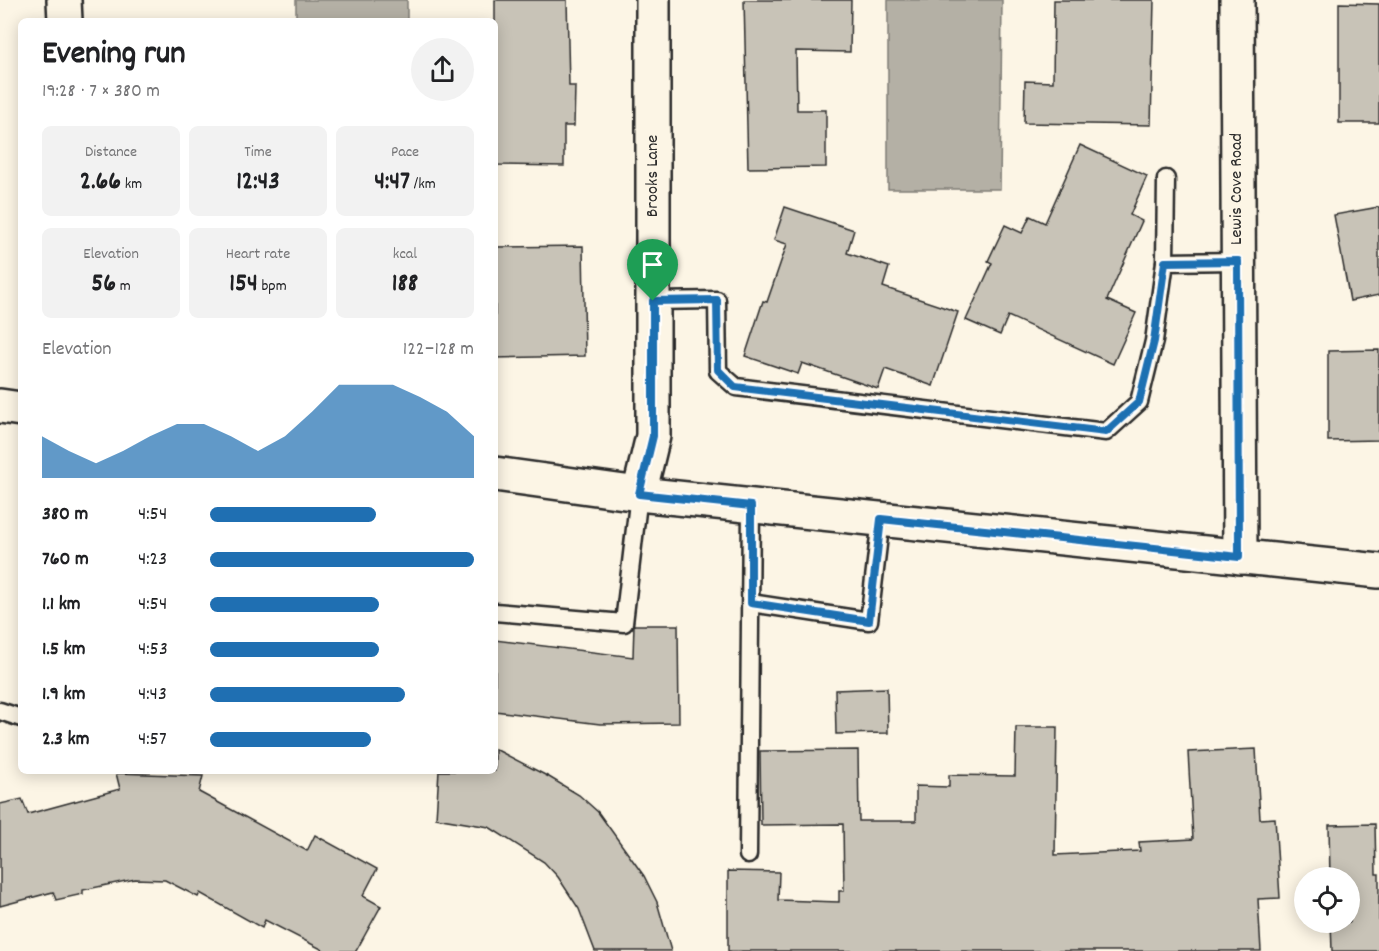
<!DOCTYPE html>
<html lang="en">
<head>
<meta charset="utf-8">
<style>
	:root { --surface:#fff; --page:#f2f2f2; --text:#202124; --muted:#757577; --accent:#1f6fb2 }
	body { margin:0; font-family:Dekko,sans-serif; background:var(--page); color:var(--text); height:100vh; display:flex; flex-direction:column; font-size:22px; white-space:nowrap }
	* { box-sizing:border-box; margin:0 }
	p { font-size:20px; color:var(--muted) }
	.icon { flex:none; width:33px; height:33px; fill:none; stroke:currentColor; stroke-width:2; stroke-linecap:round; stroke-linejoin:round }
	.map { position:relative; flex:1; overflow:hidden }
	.details { position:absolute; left:18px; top:18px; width:480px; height:756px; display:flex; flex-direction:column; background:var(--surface); border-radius:9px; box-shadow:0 3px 15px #0003 }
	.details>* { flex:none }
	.buttons { position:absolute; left:1294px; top:867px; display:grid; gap:12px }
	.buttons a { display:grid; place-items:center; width:66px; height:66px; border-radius:50%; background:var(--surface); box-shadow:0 3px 15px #0003; font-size:30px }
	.pin { position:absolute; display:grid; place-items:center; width:51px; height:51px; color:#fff; margin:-62px -26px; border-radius:50% 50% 50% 0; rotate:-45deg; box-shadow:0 0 6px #0007 }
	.pin .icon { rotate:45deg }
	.round { display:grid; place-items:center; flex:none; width:63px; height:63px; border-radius:32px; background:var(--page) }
	.summary { display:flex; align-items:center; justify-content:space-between; height:102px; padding:0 24px }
	h1 { font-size:33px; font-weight:800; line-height:45px }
	.figures { display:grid; grid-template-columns:repeat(3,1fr); gap:9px; height:102px; padding:6px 24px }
	.figures div { display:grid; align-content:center; border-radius:9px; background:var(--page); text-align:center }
	.figures b { font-size:26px; font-weight:800 }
	.figures small { font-size:16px; font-weight:400 }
	.figures p { font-size:16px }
	.chart { height:168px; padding:12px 24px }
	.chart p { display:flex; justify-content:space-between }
	.chart svg { width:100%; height:108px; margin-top:6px; fill:var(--accent); opacity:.7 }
	ul { padding:0 24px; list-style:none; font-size:20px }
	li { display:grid; grid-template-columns:96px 72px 1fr; align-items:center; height:45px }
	li i { height:15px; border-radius:8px; background:var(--accent) }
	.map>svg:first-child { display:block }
	.water { fill:#b4b0a5; stroke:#7d7b74; stroke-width:1.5 }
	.building { fill:#c8c3b7; stroke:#2b2b2b; stroke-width:1.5 }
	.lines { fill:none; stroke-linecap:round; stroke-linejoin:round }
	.lane-casing { stroke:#2b2b2b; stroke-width:21 }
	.street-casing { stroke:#2b2b2b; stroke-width:38 }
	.secondary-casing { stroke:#2b2b2b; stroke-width:38 }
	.lane { stroke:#fcf5e5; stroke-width:16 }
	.street { stroke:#fcf5e5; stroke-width:33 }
	.secondary { stroke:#fcf5e5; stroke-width:33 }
	.route-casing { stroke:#fff; stroke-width:12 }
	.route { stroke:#1f6fb2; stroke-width:8 }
	.labels { text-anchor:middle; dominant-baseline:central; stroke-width:4.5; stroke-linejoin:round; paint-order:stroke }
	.street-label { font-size:18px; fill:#2b2b2b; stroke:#fcf5e5 }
</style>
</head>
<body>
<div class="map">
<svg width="1379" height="951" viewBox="0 0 1379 951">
	<rect width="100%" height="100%" fill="#fcf5e5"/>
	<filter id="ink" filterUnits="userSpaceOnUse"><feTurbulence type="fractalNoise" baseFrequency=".0167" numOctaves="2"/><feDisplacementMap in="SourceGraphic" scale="12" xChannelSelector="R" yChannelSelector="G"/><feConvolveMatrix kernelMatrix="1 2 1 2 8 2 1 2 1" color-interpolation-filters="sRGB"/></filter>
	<g filter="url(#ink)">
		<g class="water">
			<rect x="296" y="0" width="111" height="21"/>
			<path d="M 888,0 L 1002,0 L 1000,189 L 888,189 Z"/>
		</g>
		<g class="building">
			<path d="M 495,0 L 567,0 L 569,86 L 575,86 L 574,126 L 564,126 L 564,166 L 495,165 Z"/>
			<path d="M 744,0 L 851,0 L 850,52 L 796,51 L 797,110 L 826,110 L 826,167 L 748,168 Z"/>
			<path d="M 1054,0 L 1154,0 L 1151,125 L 1024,123 L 1025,81 L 1053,82 Z"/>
			<path d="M 1339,3 L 1379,4 L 1379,123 L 1339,123 Z"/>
			<path d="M 1080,145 L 1147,176 L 1130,215 L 1142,221 L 1107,300 L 1136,313 L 1113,364 L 1008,316 L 1000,335 L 966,320 L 992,263 L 988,261 L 1005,225 L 1022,233 L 1030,216 L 1045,223 Z"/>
			<path d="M 785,207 L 854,230 L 847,253 L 889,267 L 883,287 L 958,312 L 933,386 L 885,369 L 878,389 L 802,363 L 798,374 L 745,356 L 763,301 L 767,302 L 787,244 L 774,240 Z"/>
			<path d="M 1379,207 L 1379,295 L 1350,301 L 1334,215 Z"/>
			<path d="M 583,246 L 585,356 L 495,358 L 495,247 Z"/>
			<path d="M 1379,350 L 1379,440 L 1328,441 L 1328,351 Z"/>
			<path d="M 634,625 L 678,625 L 679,723 L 600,724 L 495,711 L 495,640 L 633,657 Z"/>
			<path d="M 887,688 L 888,733 L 836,734 L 835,690 Z"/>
			<path d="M 1016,727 L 1057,727 L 1055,855 L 1140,851 L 1139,842 L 1193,839 L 1188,752 L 1256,749 L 1260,819 L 1275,818 L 1280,898 L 1258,899 L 1261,951 L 728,951 L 728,871 L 779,872 L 778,900 L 839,902 L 839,891 L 844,891 L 843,824 L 761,825 L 760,751 L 858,750 L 859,821 L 916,821 L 916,786 L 949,787 L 949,775 L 1015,776 Z"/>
			<path d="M 495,749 L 549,777 L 579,795 L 598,812 L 644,876 L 657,902 L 671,951 L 595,951 L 579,909 L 558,877 L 544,862 L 489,827 L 436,818 L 439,771 L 495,771 Z"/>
			<path d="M 116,773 L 203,776 L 199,792 L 307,851 L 315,835 L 377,869 L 363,896 L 381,906 L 356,951 L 325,951 L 265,920 L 262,928 L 200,893 L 198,897 L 165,880 L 135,879 L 83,890 L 83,894 L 56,900 L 53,892 L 0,906 L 0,804 L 22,799 L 28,814 L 120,789 Z"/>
			<path d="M 1375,824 L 1376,874 L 1379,874 L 1379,951 L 1332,951 L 1331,922 L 1350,922 L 1350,878 L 1330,878 L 1329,825 Z"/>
		</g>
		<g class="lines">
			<g class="lane-casing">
				<g id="lane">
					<path d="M 1165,262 L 1166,179"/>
					<path d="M 653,301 L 717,300 L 718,371 L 736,387 L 1106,432 L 1139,402 L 1154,341 L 1165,262 L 1238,261"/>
					<path d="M 751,603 L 869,621 L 881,519"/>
					<path d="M 495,612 L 624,623 L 639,494"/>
					<path d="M 0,711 L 21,718"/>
					<path d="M 748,855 L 751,506"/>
				</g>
			</g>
			<g class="street-casing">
				<g id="street">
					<path d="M 64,0 L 65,21"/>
					<path d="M 1237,0 L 1240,557"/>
					<path d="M 639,494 L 653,436 L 653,0"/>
				</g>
			</g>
			<g class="secondary-casing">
				<g id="secondary">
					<path d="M 0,406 L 21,409"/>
					<path d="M 495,474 L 639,494 L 1379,571"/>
				</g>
			</g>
			<use href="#lane" class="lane"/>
			<use href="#street" class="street"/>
			<use href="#secondary" class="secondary"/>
		</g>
	</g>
	<g class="lines" filter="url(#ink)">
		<g class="route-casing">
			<path id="route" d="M 1238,261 L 1239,557 L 881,519 L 869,621 L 751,603 L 751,506 L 639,494 L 653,436 L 653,301 L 717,300 L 718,370 L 735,387 L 1106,432 L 1139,402 L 1154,341 L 1165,262 Z"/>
		</g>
		<use href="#route" class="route"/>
	</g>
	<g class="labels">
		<g class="street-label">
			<text transform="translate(653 176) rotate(-90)">Brooks Lane</text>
			<text transform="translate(1237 189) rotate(-90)">Lewis Cove Road</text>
		</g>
	</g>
</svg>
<div class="buttons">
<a><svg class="icon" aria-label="locate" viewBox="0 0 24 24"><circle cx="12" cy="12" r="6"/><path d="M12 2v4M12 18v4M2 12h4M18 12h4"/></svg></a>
</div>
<div class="pin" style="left:653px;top:301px;background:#1e9e55"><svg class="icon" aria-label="arrive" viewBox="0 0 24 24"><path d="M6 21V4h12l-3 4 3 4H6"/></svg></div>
<section class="details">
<div class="summary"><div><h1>Evening run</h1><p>19:28 · 7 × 380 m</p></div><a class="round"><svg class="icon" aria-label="share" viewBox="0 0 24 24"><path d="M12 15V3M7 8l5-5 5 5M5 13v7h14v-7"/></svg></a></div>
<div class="figures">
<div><p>Distance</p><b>2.66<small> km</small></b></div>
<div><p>Time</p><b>12:43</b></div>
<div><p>Pace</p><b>4:47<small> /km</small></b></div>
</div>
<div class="figures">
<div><p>Elevation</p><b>56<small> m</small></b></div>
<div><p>Heart rate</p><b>154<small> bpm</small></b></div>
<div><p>kcal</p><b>188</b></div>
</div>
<div class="chart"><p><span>Elevation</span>122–128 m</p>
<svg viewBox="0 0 160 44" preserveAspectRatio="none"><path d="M0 44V27L10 33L20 38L30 33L40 27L50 22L60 22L70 27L80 33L90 27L100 17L110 6L120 6L130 6L140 11L150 17L160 27V44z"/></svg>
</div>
<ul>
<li><b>380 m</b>4:54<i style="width:63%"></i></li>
<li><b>760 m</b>4:23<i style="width:100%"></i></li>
<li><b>1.1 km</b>4:54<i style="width:64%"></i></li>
<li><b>1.5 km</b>4:53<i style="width:64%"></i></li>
<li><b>1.9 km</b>4:43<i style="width:74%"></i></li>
<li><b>2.3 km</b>4:57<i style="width:61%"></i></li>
</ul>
</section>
</div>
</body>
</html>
